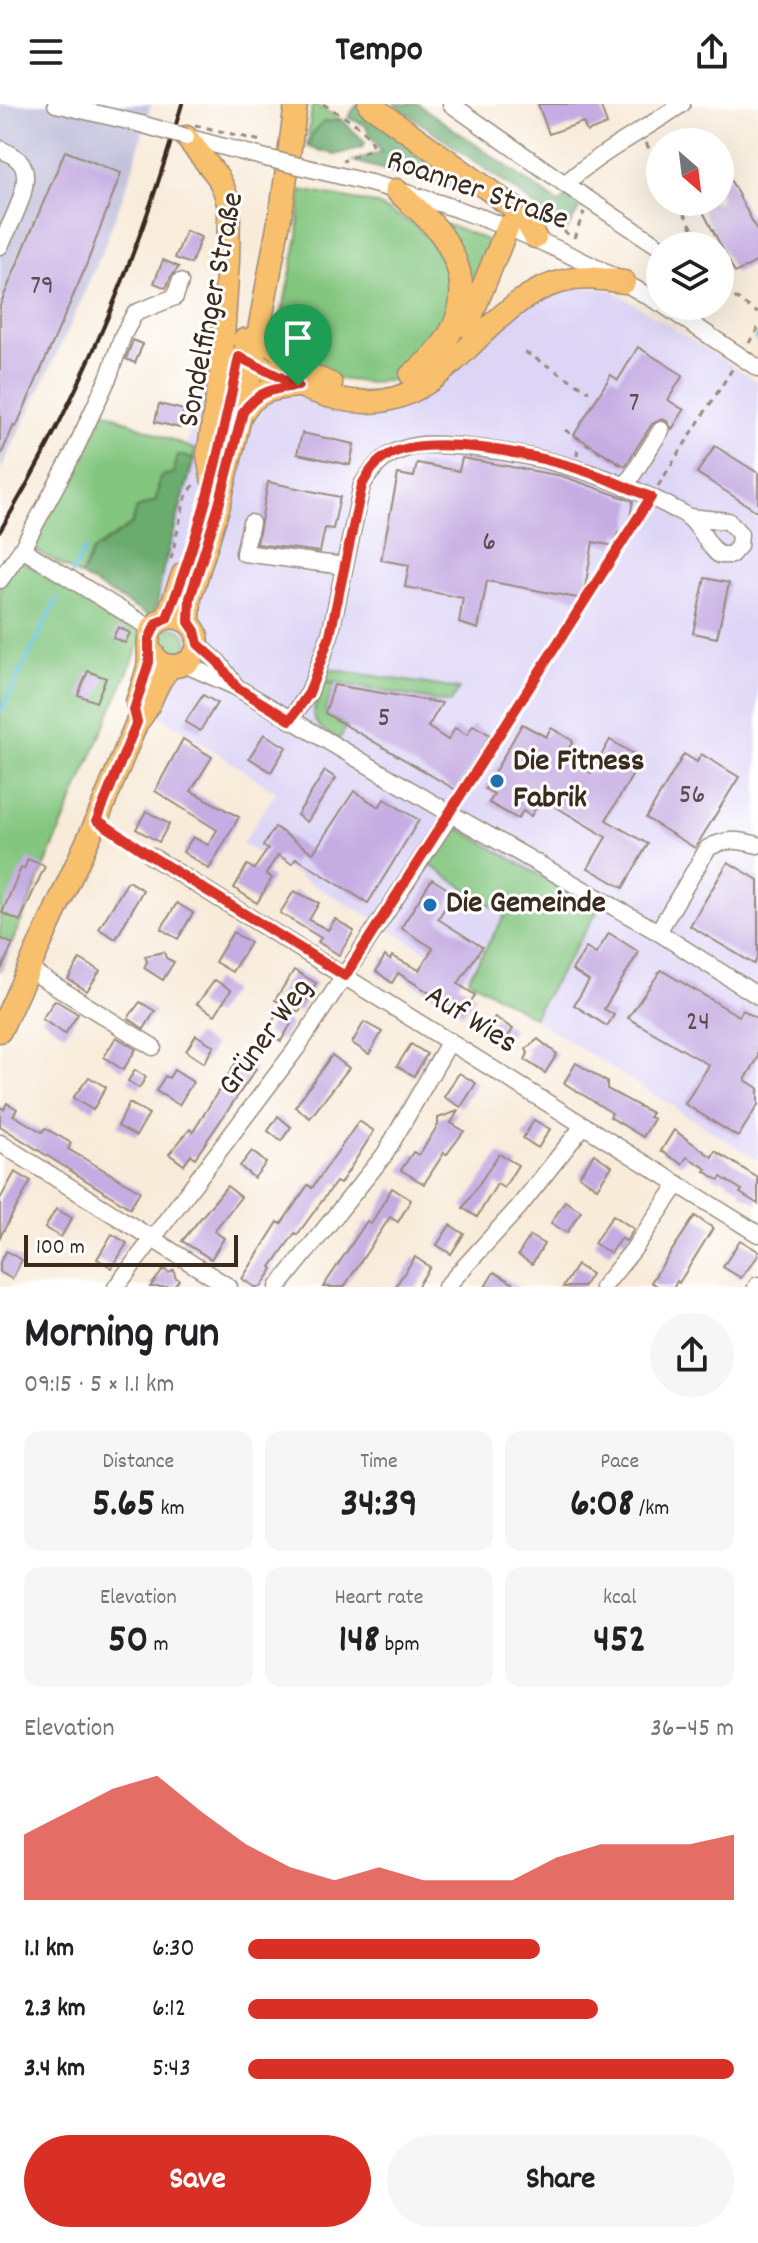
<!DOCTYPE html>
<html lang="en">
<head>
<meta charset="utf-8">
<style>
	:root { --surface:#fff; --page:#f6f6f6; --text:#202124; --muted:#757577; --accent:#d93025 }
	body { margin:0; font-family:Dekko,sans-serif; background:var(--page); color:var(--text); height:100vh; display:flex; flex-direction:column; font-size:30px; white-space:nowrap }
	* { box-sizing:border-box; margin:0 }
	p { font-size:26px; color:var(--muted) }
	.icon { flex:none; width:44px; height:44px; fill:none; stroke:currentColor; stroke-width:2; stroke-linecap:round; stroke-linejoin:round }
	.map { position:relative; height:1183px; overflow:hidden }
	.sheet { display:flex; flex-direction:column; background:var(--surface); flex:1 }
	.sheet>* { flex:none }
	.needle { width:52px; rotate:152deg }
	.fabs { position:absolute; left:646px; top:24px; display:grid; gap:16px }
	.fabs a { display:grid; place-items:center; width:88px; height:88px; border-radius:50%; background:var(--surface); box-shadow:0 8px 32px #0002; font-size:40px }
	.scale { position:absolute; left:24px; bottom:20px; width:214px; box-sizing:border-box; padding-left:8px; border:4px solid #3b2a1e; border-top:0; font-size:22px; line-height:28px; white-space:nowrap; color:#3b2a1e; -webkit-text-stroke:6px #fff; paint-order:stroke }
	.pin { position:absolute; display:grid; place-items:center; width:68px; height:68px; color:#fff; margin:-82px -34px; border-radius:50% 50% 50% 0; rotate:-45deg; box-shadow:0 0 8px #0007 }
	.pin .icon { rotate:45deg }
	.round { display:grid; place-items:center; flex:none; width:84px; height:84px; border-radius:42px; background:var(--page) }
	.overview { display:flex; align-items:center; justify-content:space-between; height:136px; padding:0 24px }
	h1 { font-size:44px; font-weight:700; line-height:60px }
	.figures { display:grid; grid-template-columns:repeat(3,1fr); gap:12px; height:136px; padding:8px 24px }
	.figures div { display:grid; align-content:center; border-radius:16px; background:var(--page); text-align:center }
	.figures b { font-size:40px; font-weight:700 }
	.figures small { font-size:22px; font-weight:400 }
	.figures p { font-size:22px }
	.chart { height:224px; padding:16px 24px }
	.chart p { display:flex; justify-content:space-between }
	.chart svg { width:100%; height:144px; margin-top:8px; fill:var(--accent); opacity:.7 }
	.primary-button { display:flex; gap:16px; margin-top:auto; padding:16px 24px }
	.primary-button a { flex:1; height:92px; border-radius:48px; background:var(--accent); color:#fff; font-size:32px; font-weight:700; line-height:92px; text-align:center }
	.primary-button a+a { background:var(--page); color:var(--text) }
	ul { padding:0 24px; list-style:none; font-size:26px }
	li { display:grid; grid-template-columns:128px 96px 1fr; align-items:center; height:60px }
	li i { height:20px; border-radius:10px; background:var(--accent) }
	header { display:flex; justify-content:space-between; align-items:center; height:104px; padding:0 24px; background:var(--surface); font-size:36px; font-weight:700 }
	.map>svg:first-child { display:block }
	.built { fill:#ddd5f6 }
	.industrial { fill:#c2c1dc }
	.green { fill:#83c67f; stroke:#5f784e; stroke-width:2 }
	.forest { fill:#6aab6e; stroke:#526a46; stroke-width:2 }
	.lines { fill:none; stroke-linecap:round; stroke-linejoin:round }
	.stream { stroke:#60bfdf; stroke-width:4 }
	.building { fill:#c5ace2 }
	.minor-casing { stroke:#9a8a7c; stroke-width:19 }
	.major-casing { stroke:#9a8a7c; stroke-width:25 }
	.path { stroke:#9a8a7c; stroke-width:3; stroke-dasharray:6 6; stroke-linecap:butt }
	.minor { stroke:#fff; stroke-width:16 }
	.major { stroke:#f8bf6c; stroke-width:22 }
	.rail { stroke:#3b2a1e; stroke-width:4 }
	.minor-bridge-casing { stroke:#9a8a7c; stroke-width:19; stroke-linecap:butt }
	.path-bridge { stroke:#9a8a7c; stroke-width:3; stroke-dasharray:6 6; stroke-linecap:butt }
	.minor-bridge { stroke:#fff; stroke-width:16 }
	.route-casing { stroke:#fff; stroke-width:16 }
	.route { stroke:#d93025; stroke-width:10 }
	.poi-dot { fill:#1f6fb2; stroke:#fff; stroke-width:3 }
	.labels { text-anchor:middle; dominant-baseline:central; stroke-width:6; stroke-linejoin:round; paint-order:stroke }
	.number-label { font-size:28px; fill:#5e4a4f }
	.street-label { font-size:32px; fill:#3b2a1e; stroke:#fff }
	.poi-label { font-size:32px; font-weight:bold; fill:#3b2a1e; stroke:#fff; text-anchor:start }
</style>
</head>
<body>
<header><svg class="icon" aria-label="menu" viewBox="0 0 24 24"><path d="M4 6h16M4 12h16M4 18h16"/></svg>Tempo<svg class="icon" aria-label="share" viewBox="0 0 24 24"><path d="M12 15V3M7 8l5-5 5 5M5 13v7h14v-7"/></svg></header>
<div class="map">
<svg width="758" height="1183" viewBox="0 0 758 1183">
	<rect width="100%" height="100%" fill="#fff"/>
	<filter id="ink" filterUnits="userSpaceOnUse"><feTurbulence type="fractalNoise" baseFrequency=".0125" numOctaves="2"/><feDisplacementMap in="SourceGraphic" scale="16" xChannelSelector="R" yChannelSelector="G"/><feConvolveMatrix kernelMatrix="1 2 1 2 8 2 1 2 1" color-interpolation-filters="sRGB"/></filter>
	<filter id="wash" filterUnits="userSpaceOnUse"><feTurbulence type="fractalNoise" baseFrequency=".006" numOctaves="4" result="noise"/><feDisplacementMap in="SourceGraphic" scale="32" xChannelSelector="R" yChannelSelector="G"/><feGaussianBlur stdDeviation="1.8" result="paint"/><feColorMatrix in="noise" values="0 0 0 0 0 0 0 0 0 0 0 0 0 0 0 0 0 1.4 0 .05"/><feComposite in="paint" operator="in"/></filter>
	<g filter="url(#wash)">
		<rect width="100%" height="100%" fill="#f8ebd9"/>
		<path class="built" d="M 573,182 L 614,187 L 758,278 L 758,1056 L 381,819 L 242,740 L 276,688 L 143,600 L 150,513 L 157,501 L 203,255 L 274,289 L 366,304 L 519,204 Z"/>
		<path class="industrial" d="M 0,0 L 151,0 L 131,70 L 102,148 L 65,233 L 0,367 Z"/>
		<g class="green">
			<path d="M 314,0 L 342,16 L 323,18 L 313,29 L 309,43 L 307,42 L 312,2 Z"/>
			<path d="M 301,86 L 376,100 L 415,121 L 430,137 L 442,159 L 451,180 L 451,196 L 442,231 L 408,266 L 391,276 L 370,279 L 333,274 L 301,253 L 278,229 L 298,133 Z"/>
			<path d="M 438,119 L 455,123 L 494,139 C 489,159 479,178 472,197 C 465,214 459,233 448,248 C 401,311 335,293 274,264 L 279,255 C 387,351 525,223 438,119 Z"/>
			<path d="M 99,305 L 195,346 L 194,355 L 178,351 L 174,369 L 160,373 L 156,397 L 137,404 L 132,420 L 93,447 L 81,472 L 37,447 L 33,435 Z"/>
			<path d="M 14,453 L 146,525 L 0,867 L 0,473 Z"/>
			<circle cx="173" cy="538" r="14"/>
			<path d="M 329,565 L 459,585 L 450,599 L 325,577 Z"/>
			<path d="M 324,578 L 334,581 L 325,608 L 347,622 L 339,635 C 304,618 312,610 324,578 Z"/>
			<path d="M 454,721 L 598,806 L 533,913 L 468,875 L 505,811 L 430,761 Z"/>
		</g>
		<g class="forest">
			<path d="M 357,0 L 504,100 L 353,57 L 381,48 L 365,21 L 348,14 Z"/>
			<path d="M 394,0 L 418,0 L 560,100 L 567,91 L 582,101 L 566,127 L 516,87 Z"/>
			<path d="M 342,16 L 365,38 L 363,43 L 335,51 L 309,43 L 313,29 L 323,18 Z"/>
			<path d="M 178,351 L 194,355 L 163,466 L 157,501 L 150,513 L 81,472 L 93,447 L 132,420 L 137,404 L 156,397 L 160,373 L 174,369 Z"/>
		</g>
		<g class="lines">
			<g class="stream">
				<path d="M 756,235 L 758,231"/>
				<path d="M 72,470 L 85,445"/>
				<path d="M 0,609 L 57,495"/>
			</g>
		</g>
		<g id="blocks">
			<g class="building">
				<path d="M 538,0 L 600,0 L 607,20 L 587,28 L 583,18 L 549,30 Z"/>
				<path d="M 65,47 L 121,69 L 84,167 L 16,323 L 14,321 L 0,353 L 0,201 Z"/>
				<path d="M 720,56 L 758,128 L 758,157 L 735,169 L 698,98 L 720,98 Z"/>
				<path d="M 186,127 L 201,133 L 191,160 L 175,154 Z"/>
				<path d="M 163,156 L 179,163 L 170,174 L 166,184 L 154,179 Z"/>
				<path d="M 133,236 L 143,240 L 135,259 L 126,255 Z"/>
				<path d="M 638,243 L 683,271 L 668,296 L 684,306 L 672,325 L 667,317 L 662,315 L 652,320 L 625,362 L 574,331 L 611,271 L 618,276 Z"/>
				<path d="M 159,300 L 184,306 L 180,324 L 155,318 Z"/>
				<path d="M 302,329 L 354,340 L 350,361 L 297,350 Z"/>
				<path d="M 715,342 L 758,369 L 758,408 L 697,369 Z"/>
				<path d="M 462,354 L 562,372 L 633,397 L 627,431 L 618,429 L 615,442 L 593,438 L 583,495 L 487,477 L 478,525 L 459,519 L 463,494 L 405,483 L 409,461 L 381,456 L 398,370 L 414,373 L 417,359 L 459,367 Z"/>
				<path d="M 268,378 L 340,393 L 333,425 L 325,424 L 320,448 L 257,440 Z"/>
				<path d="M 705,474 L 729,479 L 717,534 L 693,529 Z"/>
				<path d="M 118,523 L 130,529 L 125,539 L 113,534 Z"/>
				<path d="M 88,567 L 106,574 L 96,598 L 78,591 Z"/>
				<path d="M 334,581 L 442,599 L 428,623 L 448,636 L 455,624 L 467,631 L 473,621 L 490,631 L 456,686 L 325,609 Z"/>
				<path d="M 203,591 L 217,599 L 200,627 L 185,618 Z"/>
				<path d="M 522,620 L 546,633 L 551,624 L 573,637 L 564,653 L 591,669 L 610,636 L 642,655 L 606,716 L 648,740 L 623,784 L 588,764 L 606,733 L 541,694 L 531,712 L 523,707 L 518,715 L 489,699 L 494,690 L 485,685 Z"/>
				<path d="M 264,630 L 286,643 L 271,668 L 249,654 Z"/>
				<path d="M 183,635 L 212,653 L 191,687 L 239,713 L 209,765 L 183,748 L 193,733 L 208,741 L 217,726 L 155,687 Z"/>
				<path d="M 684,650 L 697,658 L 701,650 L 739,673 L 695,744 L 646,714 Z"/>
				<path d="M 325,667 L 336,674 L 307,718 L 297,711 Z"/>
				<path d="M 354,687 L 379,703 L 384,695 L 419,716 L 368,799 L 296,754 L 292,760 L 278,751 L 266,770 L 272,774 L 257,799 L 234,784 L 247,761 L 254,765 L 268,745 L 263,742 L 275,723 L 313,749 Z"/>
				<path d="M 146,707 L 169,720 L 159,738 L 136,725 Z"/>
				<path d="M 28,755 L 45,762 L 20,817 L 2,809 L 21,764 L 24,765 Z"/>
				<path d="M 728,758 L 758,776 L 758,853 L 754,860 L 690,822 Z"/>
				<path d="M 432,775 L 454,789 L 438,815 L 482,843 L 458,880 L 475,891 L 463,910 L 398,869 L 392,879 L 376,867 L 385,852 L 390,856 L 392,852 L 419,866 L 433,844 L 401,824 Z"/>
				<path d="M 128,777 L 143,786 L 116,835 L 99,825 Z"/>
				<path d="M 294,787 L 319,799 L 309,816 L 328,826 L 335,815 L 354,827 L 339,851 L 318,838 L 321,834 L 280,809 Z"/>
				<path d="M 177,799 L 193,809 L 178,835 L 161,825 Z"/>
				<path d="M 233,828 L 250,839 L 232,868 L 215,858 Z"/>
				<path d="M 609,829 L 639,848 L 604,905 L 614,911 L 607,922 L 574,901 L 589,877 L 572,866 L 586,844 L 596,850 Z"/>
				<path d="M 0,834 L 13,840 L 0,868 Z"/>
				<path d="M 164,848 L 166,854 L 174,858 L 163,876 L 144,864 L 147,858 L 145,852 Z"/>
				<path d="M 80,855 L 100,867 L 87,887 L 68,875 Z"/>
				<path d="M 294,866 L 316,879 L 299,908 L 275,896 Z"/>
				<path d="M 661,866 L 739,912 L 743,906 L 758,915 L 758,954 L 745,976 L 758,984 L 758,1001 L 738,1033 L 685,1000 L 709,961 L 628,914 Z"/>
				<path d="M 215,876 L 231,886 L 215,911 L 197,900 Z"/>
				<path d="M 55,896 L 78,910 L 65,930 L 42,915 Z"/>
				<path d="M 140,898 L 155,907 L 144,925 L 128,914 Z"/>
				<path d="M 277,910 L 291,920 L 281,937 L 266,928 Z"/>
				<path d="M 495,913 L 513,925 L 500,945 L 482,933 Z"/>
				<path d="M 364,918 L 382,928 L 369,950 L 352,939 Z"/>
				<path d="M 196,931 L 214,942 L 204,959 L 186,947 Z"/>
				<path d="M 116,933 L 136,945 L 123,966 L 104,953 Z"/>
				<path d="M 538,935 L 557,950 L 545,969 L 525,956 L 528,949 L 526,945 Z"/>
				<path d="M 411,940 L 427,950 L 414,972 L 397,962 Z"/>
				<path d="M 332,951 L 349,964 L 310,1014 L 295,1003 Z"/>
				<path d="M 238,955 L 256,965 L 195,1054 L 191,1051 L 184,1061 L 169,1050 L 190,1025 L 193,1028 Z"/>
				<path d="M 576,959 L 607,978 L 607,985 L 652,1009 L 649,1013 L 654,1015 L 643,1033 L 610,1013 L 612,1009 L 564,979 Z"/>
				<path d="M 135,966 L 146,973 L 139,984 L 128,977 Z"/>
				<path d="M 174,966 L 193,978 L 179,1001 L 156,987 L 165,972 L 169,974 Z"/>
				<path d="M 459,969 L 476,979 L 461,1003 L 444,993 Z"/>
				<path d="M 89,973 L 106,983 L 93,1006 L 73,994 Z"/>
				<path d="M 7,999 L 17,1005 L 13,1011 L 42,1028 L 45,1024 L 71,1039 L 68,1045 L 140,1087 L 130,1104 L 0,1022 L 0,1003 L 4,1005 Z"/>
				<path d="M 129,999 L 149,1010 L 136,1032 L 118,1022 Z"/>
				<path d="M 458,1007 L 451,1019 L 464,1027 L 447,1050 L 444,1049 L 424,1080 L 401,1066 L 413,1048 L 419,1051 L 438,1021 L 438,1014 Z"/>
				<path d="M 278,1012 L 291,1023 L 281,1037 L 268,1027 Z"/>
				<path d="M 534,1016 L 550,1025 L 538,1044 L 523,1034 Z"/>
				<path d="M 359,1017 L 374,1027 L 340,1080 L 336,1078 L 297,1131 L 295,1129 L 271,1163 L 273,1165 L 261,1183 L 255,1183 L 242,1175 L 278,1118 L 281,1120 L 308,1081 L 312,1084 Z"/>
				<path d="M 674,1026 L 712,1053 L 715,1047 L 758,1074 L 758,1100 L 740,1089 L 742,1086 L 721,1073 L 719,1076 L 712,1072 L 705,1067 L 707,1065 L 687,1053 L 682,1060 L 661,1047 Z"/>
				<path d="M 252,1047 L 266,1059 L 254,1074 L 240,1062 Z"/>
				<path d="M 499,1050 L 518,1061 L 504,1084 L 497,1080 L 477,1113 L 463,1104 Z"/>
				<path d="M 594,1050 L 612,1062 L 597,1084 L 579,1072 Z"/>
				<path d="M 15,1068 L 31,1077 L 0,1133 L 0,1095 Z"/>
				<path d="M 227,1082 L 241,1093 L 214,1127 L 224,1134 L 211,1155 L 182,1137 Z"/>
				<path d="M 392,1084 L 411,1096 L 398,1118 L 390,1113 L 344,1183 L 323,1183 L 367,1117 L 371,1120 Z"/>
				<path d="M 565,1097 L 581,1107 L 567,1129 L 551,1119 Z"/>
				<path d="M 56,1105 L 72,1114 L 61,1133 L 45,1124 Z"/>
				<path d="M 613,1111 L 634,1125 L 626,1137 L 621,1134 L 610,1149 L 594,1139 Z"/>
				<path d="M 695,1112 L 713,1124 L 679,1179 L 677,1177 L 674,1183 L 659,1183 L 651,1178 Z"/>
				<path d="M 450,1121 L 464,1130 L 451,1150 L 437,1141 Z"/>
				<path d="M 112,1130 L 127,1139 L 112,1164 L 97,1155 Z"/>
				<path d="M 530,1132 L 544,1140 L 532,1160 L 518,1151 Z"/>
				<path d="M 740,1136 L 758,1147 L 758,1152 L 741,1174 L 723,1163 Z"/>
				<path d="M 6,1147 L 22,1156 L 12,1175 L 0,1168 L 0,1158 Z"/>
				<path d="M 415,1153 L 430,1163 L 417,1183 L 395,1183 Z"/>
				<path d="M 577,1161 L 591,1170 L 583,1183 L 563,1183 Z"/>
				<path d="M 164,1165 L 169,1169 L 174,1166 L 175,1173 L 179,1176 L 174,1183 L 150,1183 Z"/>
				<path d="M 494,1168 L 519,1183 L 485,1183 Z"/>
			</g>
		</g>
	</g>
	<g filter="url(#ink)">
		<use href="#blocks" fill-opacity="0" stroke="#9a8a7c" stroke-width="2"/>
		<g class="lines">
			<g class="minor-casing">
				<g id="minor">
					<path d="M 56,0 L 141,20"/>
					<path d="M 451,0 L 565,80 C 600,48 643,27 682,0"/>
					<path d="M 186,33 L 266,54"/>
					<path d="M 0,45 C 8,49 16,52 21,59 C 35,78 9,122 0,142"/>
					<path d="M 370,79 C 475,106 567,144 660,199"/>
					<path d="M 565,80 L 660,143"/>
					<path d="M 665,202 L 758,264"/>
					<path d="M 625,383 L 661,326"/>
					<path d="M 251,419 L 244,449 L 344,462"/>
					<path d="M 22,445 L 73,350 L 109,272 L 123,231 L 135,209 L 175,193 L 180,178"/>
					<path d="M 0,476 L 22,445 L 152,525"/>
					<path d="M 198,540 L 218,558 L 235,581"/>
					<path d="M 184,560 L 236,583 L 451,710 L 658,828 L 758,892"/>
					<path d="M 290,616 L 309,589 L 330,531 L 362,381 C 374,362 385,350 407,344 C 423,339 440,341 456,342 C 529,348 602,368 667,401 C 673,405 683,408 688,413 C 701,423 706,440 719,451 L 731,451 L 739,442 L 740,430 L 728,417 L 689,413"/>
					<path d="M 151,752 L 758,1130"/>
					<path d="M 658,828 L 708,744 C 726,734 738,736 758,741"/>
					<path d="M 30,866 L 153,943"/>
					<path d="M 0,1039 L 229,1183"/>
					<path d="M 116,1183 L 296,945 L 451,710"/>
					<path d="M 278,1183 L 385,1050 L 450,937"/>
					<path d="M 446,1183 L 518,1104 L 584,1021"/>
					<path d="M 603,1183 L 633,1146 L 678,1080"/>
					<path d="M 756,1183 L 758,1181"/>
				</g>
			</g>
			<g class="major-casing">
				<g id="major">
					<path d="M 369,0 L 521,109 L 535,133"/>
					<path d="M 186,33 L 218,73 L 225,88 L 229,104 L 228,156 L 221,267 L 208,351 L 212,374"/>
					<path d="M 396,86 C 411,100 429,114 441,130 C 479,185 461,234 411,271"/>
					<path d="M 467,222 L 508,122"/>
					<path d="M 244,236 C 274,233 275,246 295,262 C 306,270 319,275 331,280"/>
					<path d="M 240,253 C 280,272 320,297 365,298 C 451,300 485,194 564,177 C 584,172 604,175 624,178"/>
					<path d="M 242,309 C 256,287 273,284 298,282"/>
					<path d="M 167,514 L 183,470"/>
					<path d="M 189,518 L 190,494 L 219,401 L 253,259 L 282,101 L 296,0"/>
					<path d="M 137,598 C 141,586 145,575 148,563 C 151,549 144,532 155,521 C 173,502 206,522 196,547 C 190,562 174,565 160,559 L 149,545"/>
					<path d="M 0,927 L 97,716 L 137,618 C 153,602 154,577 172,562"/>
				</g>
			</g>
			<g class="path">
				<path d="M 323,0 L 362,24 L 372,39 L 367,47 L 343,57"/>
				<path d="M 646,39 L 660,64"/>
				<path d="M 678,98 L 702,142"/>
				<path d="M 544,113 L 573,134"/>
				<path d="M 574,134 L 584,108"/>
				<path d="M 720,175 L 728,189 L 758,209"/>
				<path d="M 749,239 L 758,224"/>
				<path d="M 525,248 L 589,287"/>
				<path d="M 565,326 L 623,362"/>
				<path d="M 577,352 L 578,340"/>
				<path d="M 658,382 L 733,264"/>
				<path d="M 171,455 L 185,395 L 195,379"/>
				<path d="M 459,697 L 643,406"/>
				<path d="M 111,725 L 138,743"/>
			</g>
			<use href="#minor" class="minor"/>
			<use href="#major" class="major"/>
			<path class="rail" d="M 0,427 C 79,295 140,148 182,0"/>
			<g class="minor-bridge-casing">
				<g id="minor-bridge">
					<path d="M 141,20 L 186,33"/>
					<path d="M 266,54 L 370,79"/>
				</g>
			</g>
			<path class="path-bridge" d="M 195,21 L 265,38"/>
			<use href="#minor-bridge" class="minor-bridge"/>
		</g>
	</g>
	<g class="lines" filter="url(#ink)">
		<g class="route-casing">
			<path id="route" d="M 239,253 L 298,282 C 274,284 258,287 243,308 L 219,401 L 190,494 L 189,518 L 195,527 L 198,540 L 218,558 L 236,583 L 290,616 L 309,589 L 330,531 L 362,381 C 368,370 374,360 385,353 C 425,326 544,352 588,368 C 609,375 630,385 651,393 L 345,872 L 151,752 L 97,716 L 137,618 L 134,606 L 149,558 L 149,535 L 156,520 L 167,514 C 201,430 221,341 239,253 Z"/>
		</g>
		<use href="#route" class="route"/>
	</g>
	<g class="poi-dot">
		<circle cx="497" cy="677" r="8"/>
		<circle cx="430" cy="801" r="8"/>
	</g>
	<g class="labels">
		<g class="number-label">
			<text x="42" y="184">79</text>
			<text x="634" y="301">7</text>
			<text x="489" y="440">6</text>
			<text x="384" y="616">5</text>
			<text x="692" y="693">56</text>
			<text x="698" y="920">24</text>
		</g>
		<g class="street-label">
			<text transform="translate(477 88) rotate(19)">Roanner Straße</text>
			<text transform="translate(213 206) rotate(-79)">Sondelfinger Straße</text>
			<text transform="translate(470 917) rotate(32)">Auf Wies</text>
			<text transform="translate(267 934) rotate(-54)">Grüner Weg</text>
		</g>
		<g class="poi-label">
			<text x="513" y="659">Die Fitness<tspan x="513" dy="37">Fabrik</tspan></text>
			<text x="446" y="801">Die Gemeinde</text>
		</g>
	</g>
</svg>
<div class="fabs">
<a><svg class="needle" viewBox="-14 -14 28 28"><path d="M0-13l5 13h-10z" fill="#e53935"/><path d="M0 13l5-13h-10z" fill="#757577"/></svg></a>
<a><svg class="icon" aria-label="layers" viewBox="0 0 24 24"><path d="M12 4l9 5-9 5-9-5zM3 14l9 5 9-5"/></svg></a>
</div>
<div class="scale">100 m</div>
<div class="pin" style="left:298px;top:282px;background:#1e9e55"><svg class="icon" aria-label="arrive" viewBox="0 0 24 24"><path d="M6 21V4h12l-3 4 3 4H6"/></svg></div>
</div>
<section class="sheet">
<div class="overview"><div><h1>Morning run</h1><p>09:15 · 5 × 1.1 km</p></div><a class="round"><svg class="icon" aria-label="share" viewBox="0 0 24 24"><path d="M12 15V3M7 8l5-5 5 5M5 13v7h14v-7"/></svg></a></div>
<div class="figures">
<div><p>Distance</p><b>5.65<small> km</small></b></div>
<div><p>Time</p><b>34:39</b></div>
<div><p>Pace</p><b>6:08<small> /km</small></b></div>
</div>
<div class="figures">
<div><p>Elevation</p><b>50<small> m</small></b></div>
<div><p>Heart rate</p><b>148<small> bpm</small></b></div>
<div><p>kcal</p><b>452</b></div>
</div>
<div class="chart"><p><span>Elevation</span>36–45 m</p>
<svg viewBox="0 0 160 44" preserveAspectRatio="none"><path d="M0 44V24L10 17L20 10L30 6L40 17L50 27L60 34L70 38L80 34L90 38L100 38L110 38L120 31L130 27L140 27L150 27L160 24V44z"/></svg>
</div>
<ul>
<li><b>1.1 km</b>6:30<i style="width:60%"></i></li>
<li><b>2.3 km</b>6:12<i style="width:72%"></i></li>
<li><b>3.4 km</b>5:43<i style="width:100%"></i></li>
</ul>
<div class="primary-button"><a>Save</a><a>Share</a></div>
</section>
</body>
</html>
